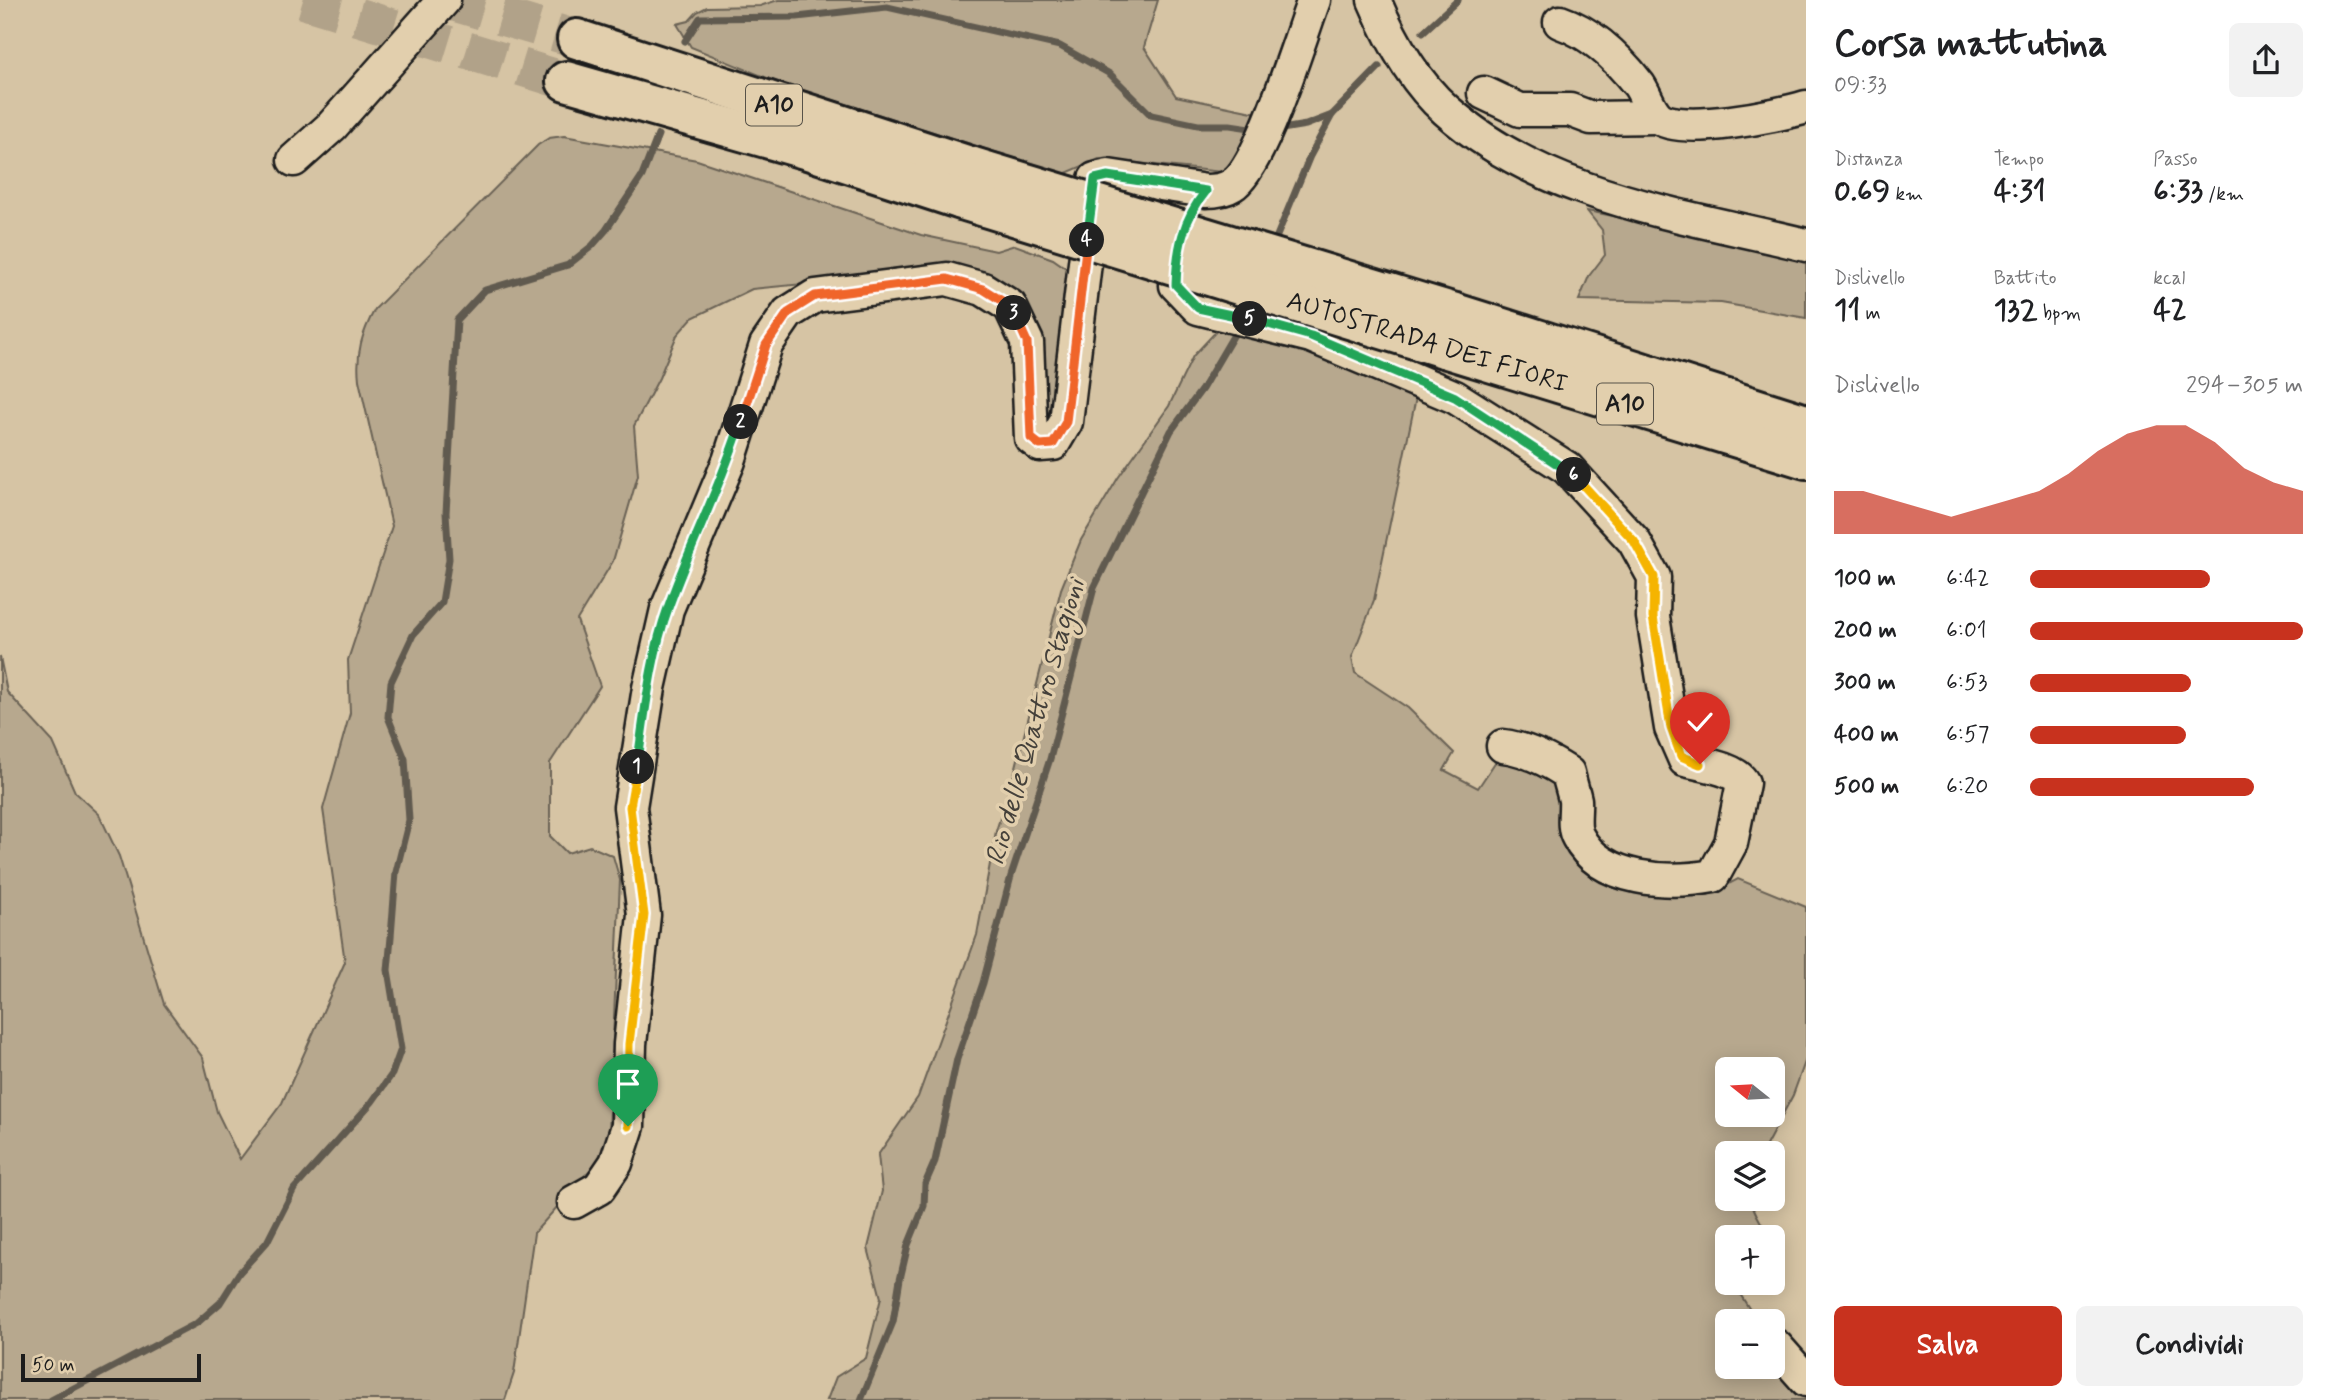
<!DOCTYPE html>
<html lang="it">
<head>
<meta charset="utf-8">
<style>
	:root { --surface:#fff; --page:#f2f2f2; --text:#202124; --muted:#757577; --accent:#c8321e }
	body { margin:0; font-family:Mynerve,sans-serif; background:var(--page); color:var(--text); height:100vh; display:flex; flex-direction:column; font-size:26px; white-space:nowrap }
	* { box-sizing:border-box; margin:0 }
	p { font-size:23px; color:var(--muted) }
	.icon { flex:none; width:38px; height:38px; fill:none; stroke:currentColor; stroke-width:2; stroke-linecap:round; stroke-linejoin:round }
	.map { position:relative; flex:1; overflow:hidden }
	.drawer { display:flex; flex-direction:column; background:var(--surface); width:525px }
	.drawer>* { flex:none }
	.needle { width:46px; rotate:288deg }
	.buttons { position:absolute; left:1715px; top:1057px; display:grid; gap:14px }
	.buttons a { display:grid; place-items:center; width:70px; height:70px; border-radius:10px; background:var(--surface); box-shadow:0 4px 18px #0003; font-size:35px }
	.scale { position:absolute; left:21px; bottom:18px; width:180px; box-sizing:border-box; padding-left:7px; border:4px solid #1c1c1c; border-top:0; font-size:19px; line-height:24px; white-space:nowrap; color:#1c1c1c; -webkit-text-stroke:5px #e2cfad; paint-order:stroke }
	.pin { position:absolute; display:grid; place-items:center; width:60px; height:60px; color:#fff; margin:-72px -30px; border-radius:50% 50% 50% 0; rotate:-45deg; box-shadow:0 0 7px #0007 }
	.pin .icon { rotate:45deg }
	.km { position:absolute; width:35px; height:35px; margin:-18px; border-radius:50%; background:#222; color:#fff; font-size:19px; line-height:35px; text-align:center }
	.round { display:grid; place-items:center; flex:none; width:74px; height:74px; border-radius:10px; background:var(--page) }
	.headline { display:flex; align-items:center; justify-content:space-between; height:119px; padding:0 28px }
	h1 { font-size:38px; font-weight:700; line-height:52px }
	.metrics { display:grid; grid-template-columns:repeat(3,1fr); gap:10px; height:119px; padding:7px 28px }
	.metrics div { display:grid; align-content:center }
	.metrics b { font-size:30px; font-weight:700 }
	.metrics small { font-size:19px; font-weight:400 }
	.metrics p { font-size:19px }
	.chart { height:196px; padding:14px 28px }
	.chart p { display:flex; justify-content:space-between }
	.chart svg { width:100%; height:126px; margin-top:7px; fill:var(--accent); opacity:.7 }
	.primary-button { display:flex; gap:14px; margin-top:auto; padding:14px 28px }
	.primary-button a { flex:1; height:80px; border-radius:10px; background:var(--accent); color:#fff; font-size:28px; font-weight:700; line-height:80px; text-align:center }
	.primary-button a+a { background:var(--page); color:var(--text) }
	ul { padding:0 28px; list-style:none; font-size:23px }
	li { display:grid; grid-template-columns:112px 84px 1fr; align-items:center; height:52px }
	li i { height:18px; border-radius:9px; background:var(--accent) }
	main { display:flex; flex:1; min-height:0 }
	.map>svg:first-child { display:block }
	.green { fill:#b7a88e; stroke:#6a6255; stroke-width:2; fill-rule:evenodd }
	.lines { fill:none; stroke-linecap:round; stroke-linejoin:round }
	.stream { stroke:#615a4f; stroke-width:7 }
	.highway-tunnel { stroke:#b1a289; stroke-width:38; stroke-dasharray:38 19; stroke-linecap:butt }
	.minor-casing { stroke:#1c1c1c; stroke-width:37 }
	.highway-casing { stroke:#1c1c1c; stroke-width:44 }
	.minor { stroke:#e2cfad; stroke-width:32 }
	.highway { stroke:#e2cfad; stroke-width:38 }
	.highway-bridge-casing { stroke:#1c1c1c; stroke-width:44; stroke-linecap:butt }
	.highway-bridge { stroke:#e2cfad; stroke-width:38 }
	.split-1-casing { stroke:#fff; stroke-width:14 }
	.split-2-casing { stroke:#fff; stroke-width:14 }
	.split-3-casing { stroke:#fff; stroke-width:14 }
	.split-4-casing { stroke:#fff; stroke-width:14 }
	.split-5-casing { stroke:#fff; stroke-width:14 }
	.split-6-casing { stroke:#fff; stroke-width:14 }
	.split-7-casing { stroke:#fff; stroke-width:14 }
	.split-1 { stroke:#f5b400; stroke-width:9 }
	.split-2 { stroke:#22a559; stroke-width:9 }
	.split-3 { stroke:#f0652b; stroke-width:9 }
	.split-4 { stroke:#f0652b; stroke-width:9 }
	.split-5 { stroke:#22a559; stroke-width:9 }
	.split-6 { stroke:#22a559; stroke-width:9 }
	.split-7 { stroke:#f5b400; stroke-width:9 }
	.labels { text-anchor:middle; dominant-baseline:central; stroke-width:7; stroke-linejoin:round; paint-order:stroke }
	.shield { fill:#e2cfad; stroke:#575248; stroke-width:2 }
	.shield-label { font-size:24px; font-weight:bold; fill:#1c1c1c }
	.street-label { font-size:26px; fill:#1c1c1c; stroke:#e2cfad }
	.water-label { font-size:28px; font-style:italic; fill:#44403a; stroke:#e2cfad }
</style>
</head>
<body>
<main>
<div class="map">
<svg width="1806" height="1400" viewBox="0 0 1806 1400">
	<rect width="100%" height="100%" fill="#d6c4a4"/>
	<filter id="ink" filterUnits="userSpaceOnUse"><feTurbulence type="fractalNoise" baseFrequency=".0143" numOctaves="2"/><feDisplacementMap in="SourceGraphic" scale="14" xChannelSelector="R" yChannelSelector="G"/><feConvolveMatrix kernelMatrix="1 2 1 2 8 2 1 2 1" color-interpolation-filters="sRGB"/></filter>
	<g filter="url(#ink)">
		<g class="green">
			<path d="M 778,0 L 1158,0 L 1144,47 L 1176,96 L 1262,114 L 1232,173 L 1099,159 L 1064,174 L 777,82 L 691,47 L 677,24 L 689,21 L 697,12 L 707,7 L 760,6 Z"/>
			<path d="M 564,136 L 697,160 L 921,235 L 996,251 L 1015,245 L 1053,259 L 1070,271 L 1064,289 L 1058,410 L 1046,431 L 1021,304 L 856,279 L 752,289 L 692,318 L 677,335 L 659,378 L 634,426 L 638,475 L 613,561 L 577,620 L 600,686 L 550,763 L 550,836 L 567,853 L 590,846 L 613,856 L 620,880 L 609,1133 L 598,1161 L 534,1233 L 514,1373 L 505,1400 L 0,1400 L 0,657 L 7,692 L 53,742 L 75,792 L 99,814 L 119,856 L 164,1004 L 203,1058 L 217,1112 L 240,1159 L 282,1103 L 345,962 L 323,809 L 350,713 L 348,660 L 392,526 L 359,380 C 356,352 362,333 375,309 L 538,145 L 549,138 Z"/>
			<path d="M 1587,211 C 1661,224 1733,245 1806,262 L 1806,318 L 1721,303 L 1579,300 L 1589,276 L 1605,255 L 1602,230 Z"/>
			<path d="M 1223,324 L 1256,327 L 1418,388 L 1374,600 L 1352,657 L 1355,673 L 1408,708 L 1454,753 L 1444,770 L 1478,788 L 1500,755 L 1555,780 L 1562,793 L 1633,883 L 1671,897 L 1706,896 L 1738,879 L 1806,907 L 1806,1059 L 1793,1095 L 1762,1153 L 1727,1153 L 1727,1199 L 1751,1199 C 1753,1213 1763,1223 1768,1237 L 1727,1237 L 1727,1283 L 1742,1283 L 1740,1294 L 1757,1321 L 1727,1321 L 1727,1367 L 1773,1367 L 1773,1359 L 1806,1395 L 1806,1400 L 827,1400 L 836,1377 L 866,1358 L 881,1298 L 868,1248 L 882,1191 L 878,1155 L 918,1097 L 977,935 L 996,831 L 1015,771 L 1061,589 L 1081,540 L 1118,478 L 1169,406 L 1193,356 ZM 1727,1069 L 1773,1069 L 1773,1115 L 1727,1115 Z"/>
		</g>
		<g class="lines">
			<g class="stream">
				<path d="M 1423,32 L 1458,0"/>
				<path d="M 685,41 L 700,18 L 797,17 L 887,7 L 1060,46 L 1110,74 L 1151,115 L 1198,125 L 1230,125 L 1257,129"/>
				<path d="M 1276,130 L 1306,125 L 1332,115"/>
				<path d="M 1272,248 L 1310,156 L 1332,115 L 1379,67"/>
				<path d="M 51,1400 L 197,1323 L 220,1303 L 239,1273 L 267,1242 L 294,1189 L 372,1102 L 392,1074 L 401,1049 L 388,970 L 391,937 L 396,872 L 409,820 L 405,759 L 388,717 L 391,682 L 413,635 L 442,602 L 449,559 L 446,513 L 457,320 L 485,290 L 568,265 L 592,246 L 606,230 L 642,176 L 658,135"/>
				<path d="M 861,1400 L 893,1322 L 900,1279 L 908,1245 L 924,1206 L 925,1184 L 935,1161 L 957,1059 L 983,983 L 1011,876 L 1050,759 L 1094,588 L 1171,431 L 1202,389 L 1239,326"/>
			</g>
			<g class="highway-tunnel">
				<path d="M 303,0 L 566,81"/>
				<path d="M 446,0 L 577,39"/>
			</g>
			<g class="minor-casing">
				<g id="minor">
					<path d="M 1374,0 C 1391,40 1413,81 1446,110 C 1543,197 1684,215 1806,245"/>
					<path d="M 1560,22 C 1592,33 1618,58 1639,85 C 1646,95 1649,109 1658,117 C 1679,136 1780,115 1806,107"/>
					<path d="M 1484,93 L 1520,110 L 1570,110 L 1591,118 L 1657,117"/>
					<path d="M 294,160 L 332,126 L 444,0"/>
					<path d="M 1180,244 L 1176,285 L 1198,308 L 1311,336 L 1455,397 L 1567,468 L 1634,541 L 1654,577 L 1653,617 L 1671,728 L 1685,760 C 1701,764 1735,768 1743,783 L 1731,843 L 1713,876 C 1670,884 1601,882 1578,837 C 1572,827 1576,811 1575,800 C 1573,791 1570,782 1568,773 C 1548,760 1527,749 1503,746"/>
					<path d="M 574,1202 L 599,1188 L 616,1163 L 628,1126 L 630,1044 L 644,915 L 630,807 L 649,688 L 667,609 L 729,461 L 766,345 L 788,313 L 815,296 L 947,279 L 983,289 L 1010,306 L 1027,342 L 1031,438 L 1040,445 L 1053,444 L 1066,422 L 1095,179 L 1108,176 L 1206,191 C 1215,191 1224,190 1232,185 C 1261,168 1300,37 1314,0"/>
					<path d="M 1776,1346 L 1806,1380"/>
				</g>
			</g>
			<g class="highway-casing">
				<g id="highway">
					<path d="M 577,39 L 973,167"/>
					<path d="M 566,81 L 808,150 L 962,200"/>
					<path d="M 1455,313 L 1806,424"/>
					<path d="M 1444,348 L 1806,459"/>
				</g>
			</g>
			<use href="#minor" class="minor"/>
			<use href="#highway" class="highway"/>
			<g class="highway-bridge-casing">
				<g id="highway-bridge">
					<path d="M 973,167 L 1455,313"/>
					<path d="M 962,200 L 1444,348"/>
				</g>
			</g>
			<use href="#highway-bridge" class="highway-bridge"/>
		</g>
	</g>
	<g class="lines" filter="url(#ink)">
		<g class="split-1-casing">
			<path id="split-1" d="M 628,1126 L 629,1044 L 644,915 L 630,807 L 637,767"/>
		</g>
		<g class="split-2-casing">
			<path id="split-2" d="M 637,767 C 645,714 650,658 668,608 C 690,545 721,486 741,422"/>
		</g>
		<g class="split-3-casing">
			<path id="split-3" d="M 741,422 L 766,345 L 788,313 L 815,296 L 947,279 L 983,289 L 1010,306 L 1014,313"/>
		</g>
		<g class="split-4-casing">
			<path id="split-4" d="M 1014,313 L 1027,342 L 1031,438 L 1040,445 L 1053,444 L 1066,422 L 1087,240"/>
		</g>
		<g class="split-5-casing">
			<path id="split-5" d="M 1087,240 L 1095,179 L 1108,176 L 1206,191 C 1183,219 1177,249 1176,285 L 1198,308 L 1250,319"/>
		</g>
		<g class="split-6-casing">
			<path id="split-6" d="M 1250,319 L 1311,336 L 1455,397 L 1574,475"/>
		</g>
		<g class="split-7-casing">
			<path id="split-7" d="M 1574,475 L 1634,541 L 1654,577 L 1653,617 L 1660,659 L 1671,728 L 1681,756 L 1700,764"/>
		</g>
		<use href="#split-1" class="split-1"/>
		<use href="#split-2" class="split-2"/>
		<use href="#split-3" class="split-3"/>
		<use href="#split-4" class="split-4"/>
		<use href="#split-5" class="split-5"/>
		<use href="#split-6" class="split-6"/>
		<use href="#split-7" class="split-7"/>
	</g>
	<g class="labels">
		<g class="shield">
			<rect x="746" y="84.5" width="56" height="41" rx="5"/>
			<rect x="1597" y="383.5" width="56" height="41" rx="5"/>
		</g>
		<g class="shield-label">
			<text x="774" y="105">A10</text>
			<text x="1625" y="404">A10</text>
		</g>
		<g class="street-label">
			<text transform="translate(1427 343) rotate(17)">AUTOSTRADA DEI FIORI</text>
		</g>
		<g class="water-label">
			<text transform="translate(1036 722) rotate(-74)">Rio delle Quattro Stagioni</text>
		</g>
	</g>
</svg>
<div class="buttons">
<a><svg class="needle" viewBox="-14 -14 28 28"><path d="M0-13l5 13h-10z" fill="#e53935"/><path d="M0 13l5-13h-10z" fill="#757577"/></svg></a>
<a><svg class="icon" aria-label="layers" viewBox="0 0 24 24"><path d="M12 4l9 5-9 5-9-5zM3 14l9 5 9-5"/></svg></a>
<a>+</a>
<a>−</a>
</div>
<div class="scale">50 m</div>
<div class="pin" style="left:628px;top:1126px;background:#1e9e55"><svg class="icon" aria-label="arrive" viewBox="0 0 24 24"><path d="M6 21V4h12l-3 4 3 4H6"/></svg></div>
<div class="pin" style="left:1700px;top:764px;background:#d93025"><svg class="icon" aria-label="check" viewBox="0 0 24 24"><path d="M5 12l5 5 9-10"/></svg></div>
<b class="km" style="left:637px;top:767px">1</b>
<b class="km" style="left:741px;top:422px">2</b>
<b class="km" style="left:1014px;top:313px">3</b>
<b class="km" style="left:1087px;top:240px">4</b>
<b class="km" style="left:1250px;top:319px">5</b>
<b class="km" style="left:1574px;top:475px">6</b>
</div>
<section class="drawer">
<div class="headline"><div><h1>Corsa mattutina</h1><p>09:33</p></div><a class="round"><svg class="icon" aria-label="share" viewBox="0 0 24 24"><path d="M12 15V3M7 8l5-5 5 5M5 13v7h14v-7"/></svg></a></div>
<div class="metrics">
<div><p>Distanza</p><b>0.69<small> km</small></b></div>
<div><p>Tempo</p><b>4:31</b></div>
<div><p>Passo</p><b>6:33<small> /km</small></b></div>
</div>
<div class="metrics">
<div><p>Dislivello</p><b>11<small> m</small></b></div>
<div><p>Battito</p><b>132<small> bpm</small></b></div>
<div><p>kcal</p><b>42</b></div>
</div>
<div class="chart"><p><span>Dislivello</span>294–305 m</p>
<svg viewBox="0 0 160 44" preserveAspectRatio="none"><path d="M0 44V29L10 29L20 32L30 35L40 38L50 35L60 32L70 29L80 23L90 15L100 9L110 6L120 6L130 12L140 21L150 26L160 29V44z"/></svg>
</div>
<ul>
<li><b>100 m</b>6:42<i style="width:66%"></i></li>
<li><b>200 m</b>6:01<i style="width:100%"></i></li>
<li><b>300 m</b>6:53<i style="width:59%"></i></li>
<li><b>400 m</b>6:57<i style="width:57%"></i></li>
<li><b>500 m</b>6:20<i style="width:82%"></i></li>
</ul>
<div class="primary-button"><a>Salva</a><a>Condividi</a></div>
</section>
</main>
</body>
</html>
